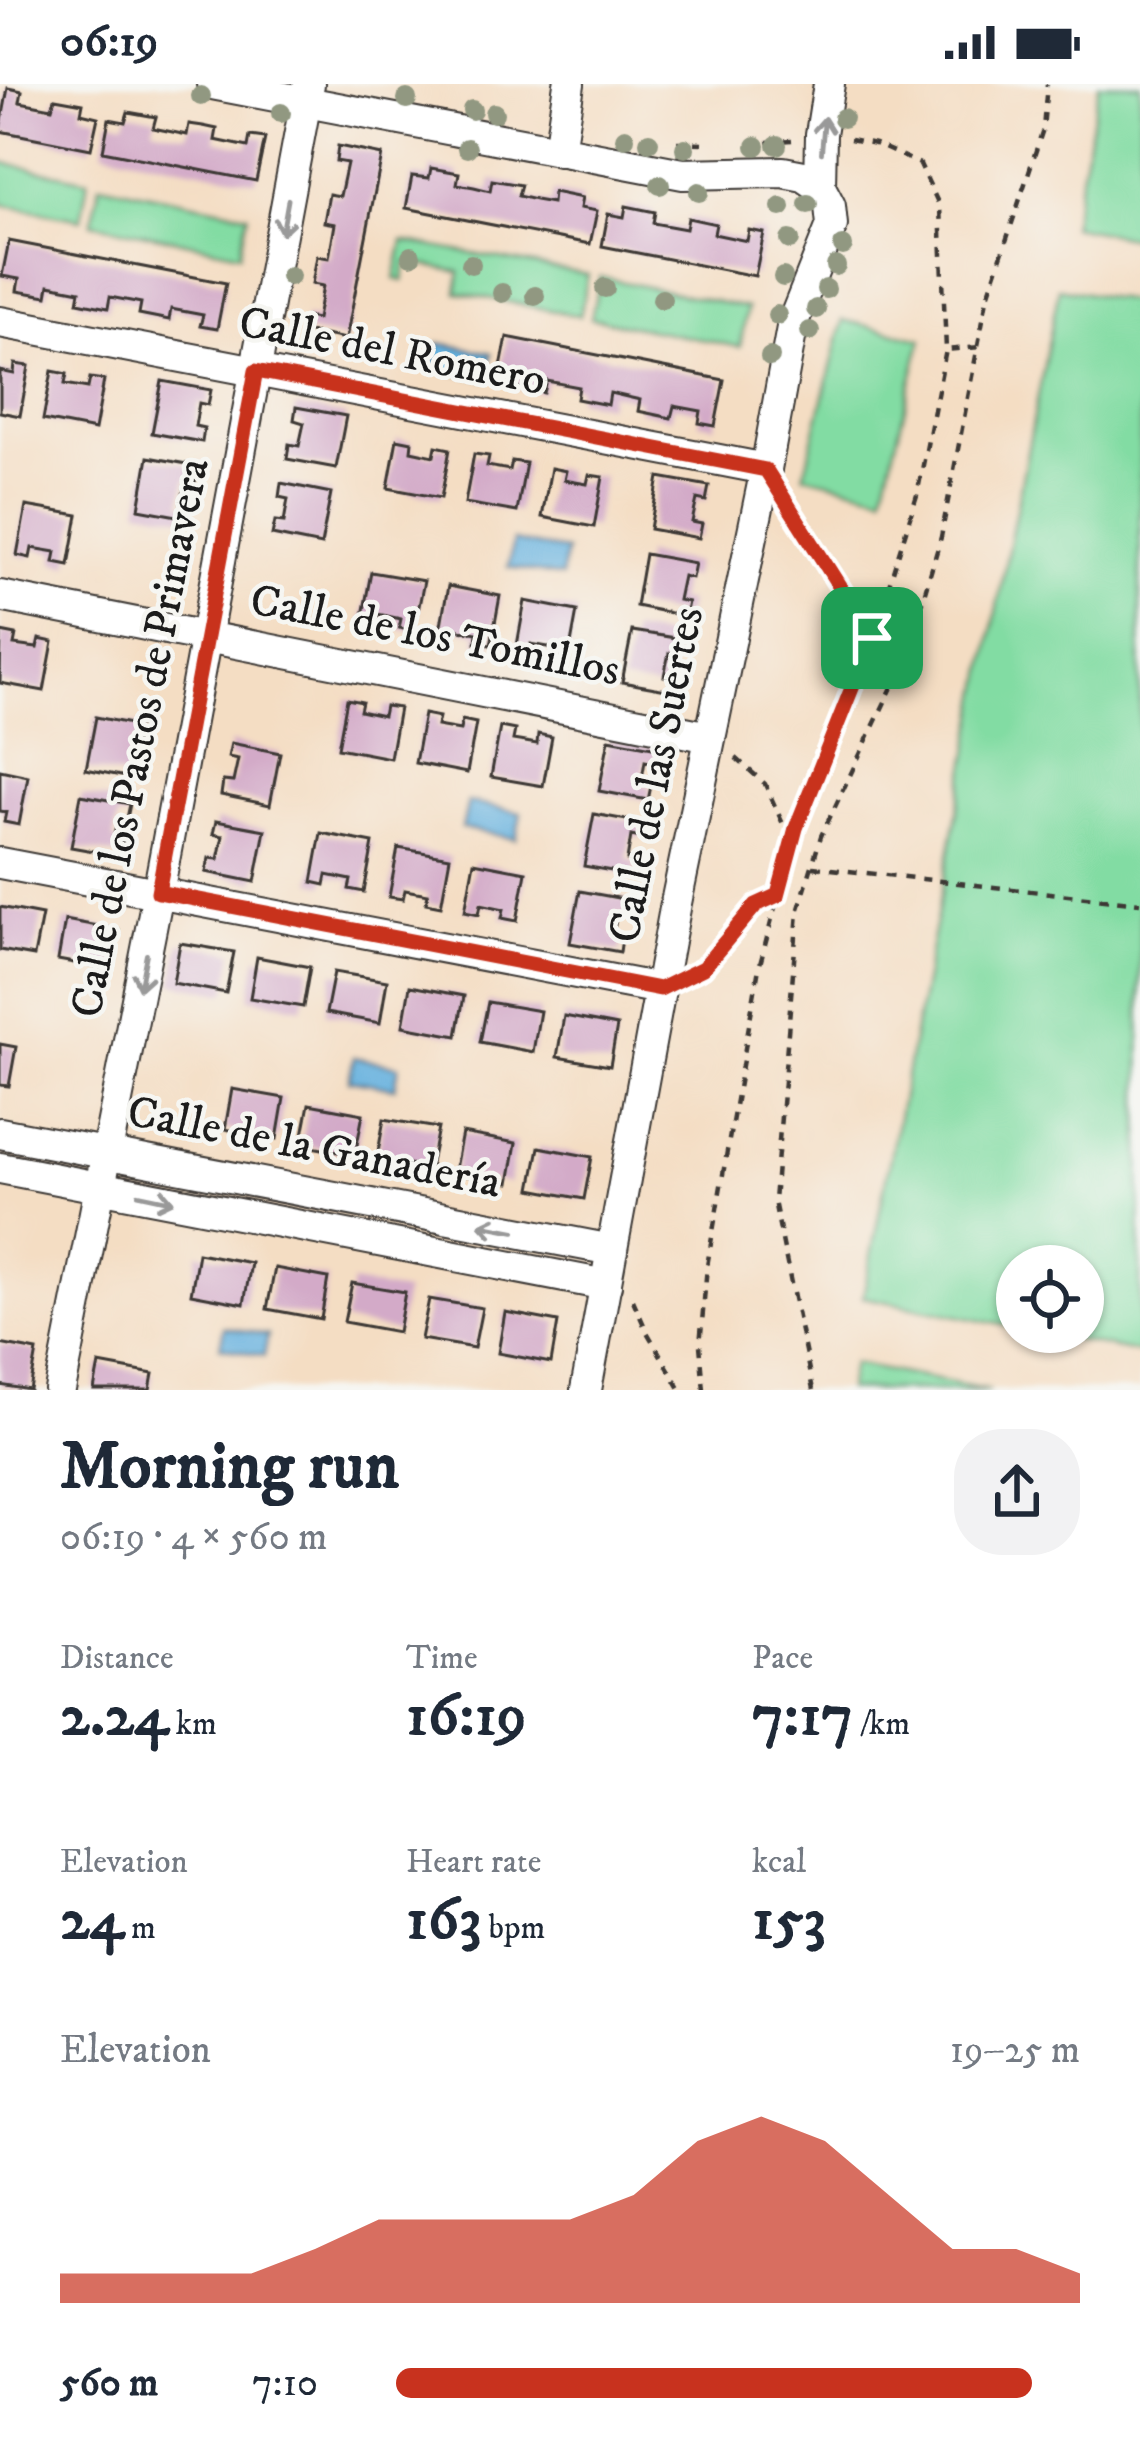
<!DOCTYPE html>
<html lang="en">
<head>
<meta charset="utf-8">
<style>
	:root { --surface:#fff; --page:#f2f2f3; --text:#1f2937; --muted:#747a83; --accent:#c8321e }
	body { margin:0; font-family:"IM FELL DW Pica",serif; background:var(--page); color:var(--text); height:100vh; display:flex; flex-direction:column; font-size:45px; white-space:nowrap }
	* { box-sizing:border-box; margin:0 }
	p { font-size:39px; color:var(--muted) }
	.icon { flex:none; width:66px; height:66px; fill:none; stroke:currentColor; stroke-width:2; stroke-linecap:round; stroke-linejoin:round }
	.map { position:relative; height:1306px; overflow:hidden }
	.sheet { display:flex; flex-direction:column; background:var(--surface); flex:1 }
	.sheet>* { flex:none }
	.fabs { position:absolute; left:996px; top:1161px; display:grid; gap:24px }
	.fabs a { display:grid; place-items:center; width:108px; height:108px; border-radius:50%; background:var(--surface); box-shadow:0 3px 9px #0004; font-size:60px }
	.pin { position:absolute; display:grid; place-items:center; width:102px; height:102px; color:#fff; margin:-51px; border-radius:24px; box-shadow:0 6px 18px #0006 }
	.round { display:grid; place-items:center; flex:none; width:126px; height:126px; border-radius:48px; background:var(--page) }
	.headline { display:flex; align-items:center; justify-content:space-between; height:204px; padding:0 60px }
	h1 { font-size:66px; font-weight:800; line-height:90px }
	.figures { display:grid; grid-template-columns:repeat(3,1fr); gap:18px; height:204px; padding:12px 60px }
	.figures div { display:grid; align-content:center }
	.figures b { font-size:60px; font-weight:800 }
	.figures small { font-size:33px; font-weight:400 }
	.figures p { font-size:33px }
	.chart { height:336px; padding:24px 60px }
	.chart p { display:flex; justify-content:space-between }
	.chart svg { width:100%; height:216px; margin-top:12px; fill:var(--accent); opacity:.7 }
	ul { padding:0 60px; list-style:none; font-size:39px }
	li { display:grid; grid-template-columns:192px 144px 1fr; align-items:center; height:90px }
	li i { height:30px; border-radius:15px; background:var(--accent) }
	.status { display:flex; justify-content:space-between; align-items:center; height:84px; padding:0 60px; background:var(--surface); direction:ltr }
	.status svg { height:33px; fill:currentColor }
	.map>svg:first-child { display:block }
	.green { fill:#82dca3; stroke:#4f7c60; stroke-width:3 }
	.water { fill:#66b1de; stroke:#41667d; stroke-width:3 }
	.building { fill:#d3aac8 }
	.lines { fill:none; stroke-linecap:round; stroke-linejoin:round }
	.minor-casing { stroke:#3c3935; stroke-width:34 }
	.path { stroke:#3c3935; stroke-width:4.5; stroke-dasharray:9 9; stroke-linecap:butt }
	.minor { stroke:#fff; stroke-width:30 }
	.tree { fill:#919881 }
	.oneway { stroke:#999 }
	.route-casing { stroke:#fff; stroke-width:24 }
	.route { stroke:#c8321e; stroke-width:15 }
	.labels { text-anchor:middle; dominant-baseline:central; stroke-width:9; stroke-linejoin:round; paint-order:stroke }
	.street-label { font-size:45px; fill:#1c1c1c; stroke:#f6f6f2 }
</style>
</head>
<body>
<div class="status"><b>06:19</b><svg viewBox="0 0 49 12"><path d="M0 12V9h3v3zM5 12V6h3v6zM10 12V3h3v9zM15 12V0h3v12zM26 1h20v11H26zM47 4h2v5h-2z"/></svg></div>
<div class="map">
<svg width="1140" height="1306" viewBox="0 0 1140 1306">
	<rect width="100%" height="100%" fill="#f6f6f2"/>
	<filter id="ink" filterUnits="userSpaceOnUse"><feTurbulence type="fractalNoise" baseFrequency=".00833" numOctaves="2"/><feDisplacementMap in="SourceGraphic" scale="24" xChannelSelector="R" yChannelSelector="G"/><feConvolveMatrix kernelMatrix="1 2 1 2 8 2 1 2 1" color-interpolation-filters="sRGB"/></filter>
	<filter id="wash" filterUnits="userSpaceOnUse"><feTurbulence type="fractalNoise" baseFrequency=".004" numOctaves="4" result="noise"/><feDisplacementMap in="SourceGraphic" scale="48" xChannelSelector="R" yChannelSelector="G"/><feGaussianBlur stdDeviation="2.7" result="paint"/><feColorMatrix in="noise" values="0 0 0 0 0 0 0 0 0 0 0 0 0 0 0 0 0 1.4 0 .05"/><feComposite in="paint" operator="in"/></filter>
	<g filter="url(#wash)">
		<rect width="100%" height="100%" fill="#f4ddc3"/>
		<g class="green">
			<path d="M 1099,0 L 1140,0 L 1140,155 L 1071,142 Z"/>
			<path d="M 0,78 L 88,96 L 81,135 L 0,120 Z"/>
			<path d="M 100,100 L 248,130 L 240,169 L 92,139 Z"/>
			<path d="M 403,157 L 588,191 L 580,232 L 457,208 L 460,188 L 407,178 L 403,197 L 395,195 Z"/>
			<path d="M 600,193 L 747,224 L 740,263 L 591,234 Z"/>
			<path d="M 1059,204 L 1140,219 L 1140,1269 L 1036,1248 L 1083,1248 L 1083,1182 L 1017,1182 L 1017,1244 L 863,1213 Z"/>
			<path d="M 843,236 L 922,255 L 883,411 L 804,391 Z"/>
			<path d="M 852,1280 L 990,1306 L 847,1306 Z"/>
		</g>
		<g class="water">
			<path d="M 438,259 L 492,269 L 486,295 L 433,285 Z"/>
			<path d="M 513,457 L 566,467 L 561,493 L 508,483 Z"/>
			<path d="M 468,718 L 521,729 L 516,755 L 462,744 Z"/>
			<path d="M 354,973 L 399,982 L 395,1004 L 349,996 Z"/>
			<path d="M 224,1243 L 268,1251 L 264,1272 L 220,1263 Z"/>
		</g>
		<g id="blocks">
			<g class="building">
				<path d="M 8,4 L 22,7 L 20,18 L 52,24 L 55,14 L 83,19 L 81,29 L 98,33 L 91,65 L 0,47 Z"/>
				<path d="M 128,28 L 156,33 L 153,44 L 187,51 L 189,40 L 203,42 L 217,45 L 215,56 L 248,63 L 250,52 L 265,54 L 256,97 L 103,67 L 109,35 L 125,38 Z"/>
				<path d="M 338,62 L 382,71 L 346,255 L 303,247 L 306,233 L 317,235 L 323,202 L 312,200 L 317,172 L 329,174 L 335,140 L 324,138 L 329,110 L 340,112 L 347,79 L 336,77 Z"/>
				<path d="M 431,84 L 459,89 L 457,100 L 474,103 L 490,107 L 492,96 L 521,101 L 518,112 L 535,116 L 552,119 L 553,108 L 582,114 L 580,124 L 597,127 L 590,160 L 406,124 L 412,92 L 429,94 Z"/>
				<path d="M 626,122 L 655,128 L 653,139 L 686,145 L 688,134 L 716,140 L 714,150 L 747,157 L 749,146 L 764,149 L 755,192 L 602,162 L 608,130 L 624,133 Z"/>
				<path d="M 9,157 L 226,199 L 217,245 L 200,242 L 203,231 L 171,225 L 169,236 L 139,230 L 141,219 L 110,213 L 108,224 L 78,218 L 80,207 L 49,201 L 47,212 L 17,207 L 19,195 L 2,192 Z"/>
				<path d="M 507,253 L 724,296 L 715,342 L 699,339 L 701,327 L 674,322 L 671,334 L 638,327 L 640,316 L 610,309 L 608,321 L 577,315 L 579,303 L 547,297 L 544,309 L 515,303 L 518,291 L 500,288 Z"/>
				<path d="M 15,280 L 29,282 L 20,332 L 0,328 L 0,287 L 14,290 Z"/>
				<path d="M 52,287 L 67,290 L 65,300 L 88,304 L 90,294 L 104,296 L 95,346 L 43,336 Z"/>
				<path d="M 162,297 L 211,306 L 208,321 L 199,319 L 195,342 L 204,344 L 202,358 L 152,349 Z"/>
				<path d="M 296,323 L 346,332 L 336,384 L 287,375 L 289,360 L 299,362 L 304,339 L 294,336 Z"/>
				<path d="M 397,355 L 412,358 L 411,367 L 434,372 L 436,362 L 450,365 L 441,414 L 388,404 Z"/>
				<path d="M 474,370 L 489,372 L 487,382 L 510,386 L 512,377 L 526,379 L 517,428 L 465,419 Z"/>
				<path d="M 148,373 L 198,382 L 195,398 L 186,395 L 181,419 L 191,421 L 188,434 L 139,425 Z"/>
				<path d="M 551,384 L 566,387 L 564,396 L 587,400 L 589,391 L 603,393 L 594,443 L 542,433 Z"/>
				<path d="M 659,393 L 709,402 L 706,417 L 697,415 L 692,438 L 702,440 L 699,454 L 650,445 Z"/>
				<path d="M 281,399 L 331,409 L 321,461 L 272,451 L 275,437 L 284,438 L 288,415 L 279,413 Z"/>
				<path d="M 26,422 L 78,431 L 69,481 L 54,478 L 56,468 L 32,464 L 30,474 L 17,471 Z"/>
				<path d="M 645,470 L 695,479 L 692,494 L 683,492 L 678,516 L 688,518 L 685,532 L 636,522 Z"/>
				<path d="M 371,488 L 424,497 L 414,547 L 399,544 L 401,535 L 378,530 L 376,540 L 362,537 Z"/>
				<path d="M 448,502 L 500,512 L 491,561 L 476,559 L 477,549 L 454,545 L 452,555 L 439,552 Z"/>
				<path d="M 525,517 L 577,527 L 568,576 L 553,574 L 554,564 L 531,560 L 530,569 L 516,567 Z"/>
				<path d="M 632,547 L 681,555 L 678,571 L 669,569 L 664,592 L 674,594 L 672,607 L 622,598 Z"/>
				<path d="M 1,548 L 16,551 L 14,561 L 37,564 L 39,555 L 53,558 L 44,607 L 0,599 Z"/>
				<path d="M 347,615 L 362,618 L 360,627 L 383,632 L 385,622 L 399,624 L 390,674 L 338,664 Z"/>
				<path d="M 424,630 L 439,633 L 437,642 L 460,646 L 462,636 L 476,639 L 467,689 L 415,679 Z"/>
				<path d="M 96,633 L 145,643 L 142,657 L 133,656 L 128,679 L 138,681 L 136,695 L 86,685 Z"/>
				<path d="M 500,643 L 515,646 L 513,656 L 537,660 L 538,650 L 552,653 L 543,702 L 491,693 Z"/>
				<path d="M 609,655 L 658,664 L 655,679 L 645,677 L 641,700 L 651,702 L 648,716 L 599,707 Z"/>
				<path d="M 231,659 L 280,669 L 270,721 L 221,711 L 223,697 L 233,698 L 238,675 L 228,673 Z"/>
				<path d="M 0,686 L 28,692 L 19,741 L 4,738 L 6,728 L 0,727 Z"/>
				<path d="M 81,711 L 130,720 L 127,734 L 118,733 L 113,756 L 123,758 L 121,772 L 71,763 Z"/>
				<path d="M 594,730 L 643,739 L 641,754 L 631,752 L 627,776 L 636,777 L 634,791 L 584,782 Z"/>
				<path d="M 216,737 L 265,746 L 255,798 L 206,788 L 209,774 L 218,775 L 223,752 L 213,750 Z"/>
				<path d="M 321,749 L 373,759 L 364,808 L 349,805 L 351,796 L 327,791 L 325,801 L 312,798 Z"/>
				<path d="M 398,764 L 450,773 L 441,822 L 426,819 L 428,810 L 405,806 L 403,815 L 389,813 Z"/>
				<path d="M 474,778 L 526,788 L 517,837 L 502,834 L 504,825 L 481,820 L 479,830 L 465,827 Z"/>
				<path d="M 580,807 L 629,816 L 627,831 L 617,829 L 613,852 L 622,854 L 620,868 L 570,859 Z"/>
				<path d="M 0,823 L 42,831 L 34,872 L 0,866 Z"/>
				<path d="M 65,836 L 119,846 L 112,886 L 58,876 Z"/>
				<path d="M 180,859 L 234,868 L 226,909 L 173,899 Z"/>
				<path d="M 257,873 L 310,883 L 303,923 L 250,914 Z"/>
				<path d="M 334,888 L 387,897 L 380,939 L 326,929 Z"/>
				<path d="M 410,902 L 464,912 L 457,952 L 403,942 Z"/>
				<path d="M 488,918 L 540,927 L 533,968 L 480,958 Z"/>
				<path d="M 564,932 L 617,942 L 610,982 L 557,973 Z"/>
				<path d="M 0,960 L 16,963 L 9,1002 L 0,1001 Z"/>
				<path d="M 232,1005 L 284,1014 L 277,1055 L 225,1045 Z"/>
				<path d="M 309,1020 L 363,1030 L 355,1071 L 301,1061 Z"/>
				<path d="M 384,1035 L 438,1044 L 430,1084 L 377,1074 Z"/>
				<path d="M 462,1049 L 516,1059 L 509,1099 L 454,1090 Z"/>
				<path d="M 539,1063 L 592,1073 L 584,1115 L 531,1105 Z"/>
				<path d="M 198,1169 L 251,1179 L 244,1220 L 191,1210 Z"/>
				<path d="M 275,1184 L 328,1194 L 321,1235 L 267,1225 Z"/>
				<path d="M 352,1199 L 405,1208 L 398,1248 L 344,1238 Z"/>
				<path d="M 429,1215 L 482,1224 L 474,1264 L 421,1255 Z"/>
				<path d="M 505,1228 L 558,1238 L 551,1279 L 498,1269 Z"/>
				<path d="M 0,1260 L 37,1267 L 30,1306 L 0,1301 Z"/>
				<path d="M 99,1280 L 153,1290 L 150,1306 L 94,1306 Z"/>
			</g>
		</g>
	</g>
	<g filter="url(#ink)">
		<use href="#blocks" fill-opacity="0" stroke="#3c3935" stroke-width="3"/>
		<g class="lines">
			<g class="minor-casing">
				<g id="minor">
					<path d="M 212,0 L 683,90 L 783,88 L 804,92 L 820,103"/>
					<path d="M 559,67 L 569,0"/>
					<path d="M 0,238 L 766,385"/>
					<path d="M 0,512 L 710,653"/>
					<path d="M 0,779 L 660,905"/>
					<path d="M 0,1049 L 612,1166"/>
					<path d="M 0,1084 L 606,1201"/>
					<path d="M 60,1306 L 158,809 L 309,0"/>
					<path d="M 586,1306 L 676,819 L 766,385 L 793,238 L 832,141 L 830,122 L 820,103 L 821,50 L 829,0"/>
				</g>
			</g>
			<g class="path">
				<path d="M 850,55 L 875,60 L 920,80 L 940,123 L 946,266 L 980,263"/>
				<path d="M 677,58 L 702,59"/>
				<path d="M 767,58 L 792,56"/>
				<path d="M 788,421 L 871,553"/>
				<path d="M 736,674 L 765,700 L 783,740 L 796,744"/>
				<path d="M 813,783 L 1140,819"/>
				<path d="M 692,889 C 729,871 740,827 778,811"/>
				<path d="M 633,1216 L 647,1248 L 681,1306"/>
				<path d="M 704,1306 L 700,1261 L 707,1182 L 759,884 L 796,744 L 872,555 L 917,411 L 946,266"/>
				<path d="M 813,1306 L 774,1117 L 798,828 L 821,752 L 905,576 L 941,453 L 987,215 L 1043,45 L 1047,0"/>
			</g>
			<use href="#minor" class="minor"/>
		</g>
		<g class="tree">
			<circle cx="201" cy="12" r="10"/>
			<circle cx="407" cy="15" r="10"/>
			<circle cx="472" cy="26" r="10"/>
			<circle cx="281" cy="29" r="10"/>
			<circle cx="494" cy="29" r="10"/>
			<circle cx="843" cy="34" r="10"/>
			<circle cx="625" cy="54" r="10"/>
			<circle cx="649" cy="58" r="10"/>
			<circle cx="777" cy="61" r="10"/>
			<circle cx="756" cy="62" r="10"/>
			<circle cx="467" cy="64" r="10"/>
			<circle cx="685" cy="64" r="10"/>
			<circle cx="660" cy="101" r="10"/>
			<circle cx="699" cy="108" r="10"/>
			<circle cx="808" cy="120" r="10"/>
			<circle cx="781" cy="123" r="10"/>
			<circle cx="790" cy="156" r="10"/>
			<circle cx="843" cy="162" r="10"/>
			<circle cx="411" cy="172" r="10"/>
			<circle cx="471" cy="180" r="10"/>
			<circle cx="836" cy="182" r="10"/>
			<circle cx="290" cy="192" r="10"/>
			<circle cx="783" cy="193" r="10"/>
			<circle cx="605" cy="204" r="10"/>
			<circle cx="826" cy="205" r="10"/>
			<circle cx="502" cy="209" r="10"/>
			<circle cx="535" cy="212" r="10"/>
			<circle cx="662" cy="215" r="10"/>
			<circle cx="816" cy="225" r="10"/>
			<circle cx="777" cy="231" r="10"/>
			<circle cx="810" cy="247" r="10"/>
			<circle cx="770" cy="273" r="10"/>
		</g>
		<defs><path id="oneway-shaft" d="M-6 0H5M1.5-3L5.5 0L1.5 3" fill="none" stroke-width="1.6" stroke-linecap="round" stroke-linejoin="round" transform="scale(3)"/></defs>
		<g class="oneway">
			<use href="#oneway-shaft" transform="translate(823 51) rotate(-85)"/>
			<use href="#oneway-shaft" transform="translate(285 133) rotate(100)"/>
			<use href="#oneway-shaft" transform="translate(143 888) rotate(101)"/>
			<use href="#oneway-shaft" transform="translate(156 1114) rotate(12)"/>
			<use href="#oneway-shaft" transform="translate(497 1144) rotate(-169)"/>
		</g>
	</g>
	<g class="lines" filter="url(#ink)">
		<g class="route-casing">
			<path id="route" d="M 256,287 L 766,386 L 872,554 L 796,744 L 778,811 L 756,821 L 703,884 L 660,905 L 158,808 Z"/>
		</g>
		<use href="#route" class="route"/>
	</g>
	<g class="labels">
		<g class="street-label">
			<text transform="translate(392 268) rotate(11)">Calle del Romero</text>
			<text transform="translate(435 552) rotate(11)">Calle de los Tomillos</text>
			<text transform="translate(141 654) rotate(-79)">Calle de los Pastos de Primavera</text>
			<text transform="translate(657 691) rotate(-79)">Calle de las Suertes</text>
			<text transform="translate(314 1064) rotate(11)">Calle de la Ganadería</text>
		</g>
	</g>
</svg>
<div class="fabs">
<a><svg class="icon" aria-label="locate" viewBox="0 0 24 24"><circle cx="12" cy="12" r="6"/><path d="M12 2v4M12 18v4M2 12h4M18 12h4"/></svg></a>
</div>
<div class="pin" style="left:872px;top:554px;background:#1e9e55"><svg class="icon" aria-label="arrive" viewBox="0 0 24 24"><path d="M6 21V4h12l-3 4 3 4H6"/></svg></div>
</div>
<section class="sheet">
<div class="headline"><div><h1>Morning run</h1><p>06:19 · 4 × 560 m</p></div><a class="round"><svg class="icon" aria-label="share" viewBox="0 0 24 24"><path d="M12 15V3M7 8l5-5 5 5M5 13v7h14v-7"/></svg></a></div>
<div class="figures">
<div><p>Distance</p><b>2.24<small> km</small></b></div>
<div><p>Time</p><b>16:19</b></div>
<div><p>Pace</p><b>7:17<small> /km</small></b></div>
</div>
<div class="figures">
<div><p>Elevation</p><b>24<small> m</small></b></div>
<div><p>Heart rate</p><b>163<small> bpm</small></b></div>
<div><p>kcal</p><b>153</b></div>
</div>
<div class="chart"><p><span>Elevation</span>19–25 m</p>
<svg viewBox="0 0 160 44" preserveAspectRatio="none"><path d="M0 44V38L10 38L20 38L30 38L40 33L50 27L60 27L70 27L80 27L90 22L100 11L110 6L120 11L130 22L140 33L150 33L160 38V44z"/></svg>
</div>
<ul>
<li><b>560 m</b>7:10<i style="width:93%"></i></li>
</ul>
</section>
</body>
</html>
